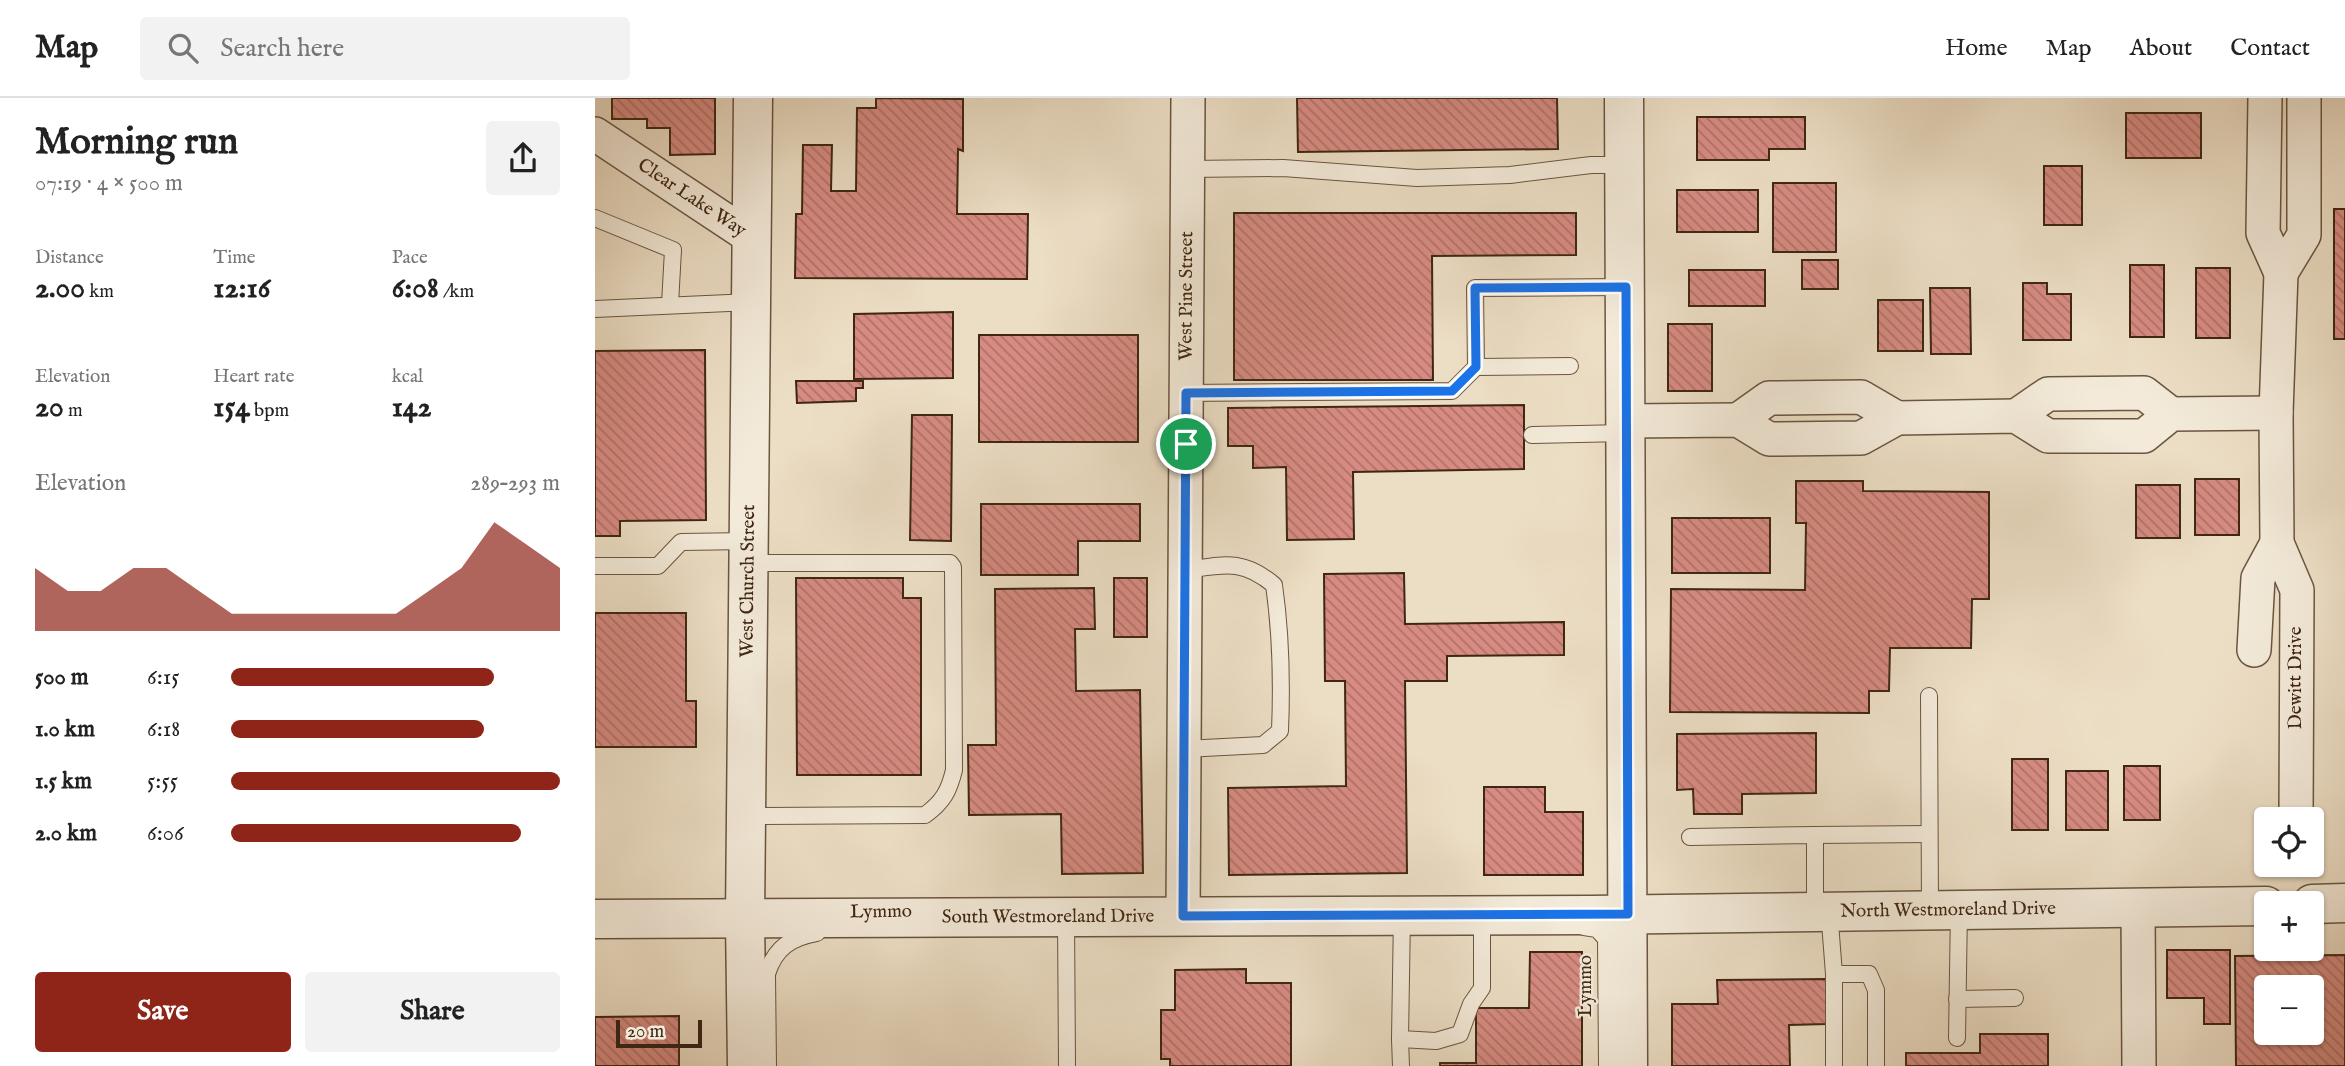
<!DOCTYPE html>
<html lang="en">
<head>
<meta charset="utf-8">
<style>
	:root { --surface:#fff; --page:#f2f2f2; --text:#222; --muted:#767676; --line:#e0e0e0; --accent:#8f2418 }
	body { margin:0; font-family:"IM FELL English",serif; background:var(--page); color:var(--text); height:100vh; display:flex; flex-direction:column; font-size:26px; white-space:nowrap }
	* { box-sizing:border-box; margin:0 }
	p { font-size:23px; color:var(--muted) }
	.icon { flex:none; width:38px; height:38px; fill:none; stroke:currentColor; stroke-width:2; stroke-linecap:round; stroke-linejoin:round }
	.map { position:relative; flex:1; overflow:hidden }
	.sheet { display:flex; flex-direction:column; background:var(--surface); width:595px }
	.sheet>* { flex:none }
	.controls { position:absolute; left:1659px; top:709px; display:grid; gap:14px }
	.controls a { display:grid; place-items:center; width:70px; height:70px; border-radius:7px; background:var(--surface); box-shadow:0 2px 5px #0004; font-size:35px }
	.scale { position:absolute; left:21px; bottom:18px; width:86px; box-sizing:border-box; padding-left:7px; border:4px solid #3f2713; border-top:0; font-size:19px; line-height:24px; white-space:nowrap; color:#3f2713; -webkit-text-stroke:5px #f3ead9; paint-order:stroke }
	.pin { position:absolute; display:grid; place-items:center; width:60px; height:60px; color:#fff; margin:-30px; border:4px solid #fff; border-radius:50%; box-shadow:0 2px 7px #0007 }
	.round { display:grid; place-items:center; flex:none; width:74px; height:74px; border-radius:7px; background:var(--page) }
	.summary { display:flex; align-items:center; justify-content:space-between; height:119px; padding:0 35px }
	h1 { font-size:38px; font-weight:700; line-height:52px }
	.metrics { display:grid; grid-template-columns:repeat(3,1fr); gap:10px; height:119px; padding:7px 35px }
	.metrics div { display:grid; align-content:center }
	.metrics b { font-size:30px; font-weight:700 }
	.metrics small { font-size:19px; font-weight:400 }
	.metrics p { font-size:19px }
	.chart { height:196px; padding:14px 35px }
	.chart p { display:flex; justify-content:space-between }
	.chart svg { width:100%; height:126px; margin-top:7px; fill:var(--accent); opacity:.7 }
	.cta { display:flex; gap:14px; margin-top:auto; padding:14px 35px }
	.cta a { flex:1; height:80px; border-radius:7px; background:var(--accent); color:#fff; font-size:28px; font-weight:700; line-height:80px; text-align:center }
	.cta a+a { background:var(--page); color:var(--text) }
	ul { padding:0 35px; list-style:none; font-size:23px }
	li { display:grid; grid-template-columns:112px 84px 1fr; align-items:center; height:52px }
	li i { height:18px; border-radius:9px; background:var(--accent) }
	header { display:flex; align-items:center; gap:42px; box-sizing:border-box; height:98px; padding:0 35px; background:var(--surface); border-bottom:2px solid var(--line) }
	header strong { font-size:33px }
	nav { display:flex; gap:38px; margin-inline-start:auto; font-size:24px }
	.search { width:490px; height:63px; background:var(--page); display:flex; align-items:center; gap:18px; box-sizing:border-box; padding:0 24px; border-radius:7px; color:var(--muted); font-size:26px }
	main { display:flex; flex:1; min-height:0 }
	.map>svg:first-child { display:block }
	.building { fill:url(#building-back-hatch); stroke:#3f2713; stroke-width:2; fill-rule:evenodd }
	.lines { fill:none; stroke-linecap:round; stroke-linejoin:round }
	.service-casing { stroke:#6a5540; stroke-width:18 }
	.minor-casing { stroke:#6a5540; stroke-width:36 }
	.tertiary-casing { stroke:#6a5540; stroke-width:41 }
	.path { stroke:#3f2713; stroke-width:4.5; stroke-dasharray:2 3.5; stroke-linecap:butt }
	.service { stroke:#f3ead9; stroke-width:16 }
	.minor { stroke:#f3ead9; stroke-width:33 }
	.tertiary { stroke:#f3ead9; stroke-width:38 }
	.route-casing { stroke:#fff; stroke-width:14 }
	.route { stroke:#1a73e8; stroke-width:9 }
	.labels { text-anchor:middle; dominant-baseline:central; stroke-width:5; stroke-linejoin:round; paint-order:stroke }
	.street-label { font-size:19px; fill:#3f2713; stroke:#f3ead9 }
</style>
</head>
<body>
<header>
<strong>Map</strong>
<div class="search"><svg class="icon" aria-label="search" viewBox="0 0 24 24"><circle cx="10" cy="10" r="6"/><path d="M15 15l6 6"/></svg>Search here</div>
<nav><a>Home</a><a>Map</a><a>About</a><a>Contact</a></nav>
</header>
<main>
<section class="sheet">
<div class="summary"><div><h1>Morning run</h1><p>07:19 · 4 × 500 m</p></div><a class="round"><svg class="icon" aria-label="share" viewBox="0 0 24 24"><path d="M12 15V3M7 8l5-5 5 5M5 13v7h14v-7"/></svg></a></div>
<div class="metrics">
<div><p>Distance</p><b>2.00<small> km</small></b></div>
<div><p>Time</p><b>12:16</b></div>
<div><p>Pace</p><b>6:08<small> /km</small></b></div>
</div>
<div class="metrics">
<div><p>Elevation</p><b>20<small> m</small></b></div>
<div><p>Heart rate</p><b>154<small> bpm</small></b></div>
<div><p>kcal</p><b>142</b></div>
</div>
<div class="chart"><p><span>Elevation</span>289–293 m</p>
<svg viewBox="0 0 160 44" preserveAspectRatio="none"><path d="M0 44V22L10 30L20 30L30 22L40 22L50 30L60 38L70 38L80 38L90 38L100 38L110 38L120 30L130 22L140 6L150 14L160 22V44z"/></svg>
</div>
<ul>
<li><b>500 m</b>6:15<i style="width:80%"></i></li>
<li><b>1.0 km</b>6:18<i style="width:77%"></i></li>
<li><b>1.5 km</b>5:55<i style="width:100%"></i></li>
<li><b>2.0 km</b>6:06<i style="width:88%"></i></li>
</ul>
<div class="cta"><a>Save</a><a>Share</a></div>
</section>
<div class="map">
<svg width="1750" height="968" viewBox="0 0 1750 968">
	<defs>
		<pattern id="building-back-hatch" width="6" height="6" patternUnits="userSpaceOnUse" patternTransform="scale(1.75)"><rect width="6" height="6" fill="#d78b82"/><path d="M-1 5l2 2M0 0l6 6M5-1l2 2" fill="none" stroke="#b07269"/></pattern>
	</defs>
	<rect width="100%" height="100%" fill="#ecdec5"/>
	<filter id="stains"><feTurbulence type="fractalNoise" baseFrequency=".00286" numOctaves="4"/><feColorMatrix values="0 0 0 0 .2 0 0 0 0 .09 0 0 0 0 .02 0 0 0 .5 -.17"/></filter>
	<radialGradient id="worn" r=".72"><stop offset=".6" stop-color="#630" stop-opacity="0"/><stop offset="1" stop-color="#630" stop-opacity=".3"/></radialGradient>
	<g class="building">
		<path d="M 17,0 L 120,0 L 120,56 L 75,57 L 75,30 L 52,30 L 52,21 L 17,21 Z"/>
		<path d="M 281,0 L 368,1 L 368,53 L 363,51 L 362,116 L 433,116 L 432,181 L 200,180 L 201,116 L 207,116 L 208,47 L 237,47 L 236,93 L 261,93 L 262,10 L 281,10 Z"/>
		<path d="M 702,0 L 962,0 L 963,51 L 703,54 Z"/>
		<rect x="1531" y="15" width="75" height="45"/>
		<path d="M 1102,19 L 1210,19 L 1210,51 L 1174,51 L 1174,62 L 1102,62 Z"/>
		<rect x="1449" y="68" width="38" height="59"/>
		<rect x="1178" y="85" width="63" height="69"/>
		<rect x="1082" y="92" width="81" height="42"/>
		<rect x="1739" y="111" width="11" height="130"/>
		<path d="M 639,115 L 981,115 L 981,157 L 837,158 L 838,282 L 639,282 Z"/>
		<rect x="1207" y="162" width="36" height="29"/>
		<rect x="1535" y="167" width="34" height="72"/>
		<rect x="1601" y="170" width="34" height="70"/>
		<rect x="1094" y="172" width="76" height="36"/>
		<path d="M 1428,185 L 1452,185 L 1452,196 L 1476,196 L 1476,242 L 1428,242 Z"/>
		<path d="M 1335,190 L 1375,190 L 1376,256 L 1336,256 Z"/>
		<rect x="1283" y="202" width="45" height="51"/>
		<path d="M 358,214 L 358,280 L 259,281 L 259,216 Z"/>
		<rect x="1073" y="226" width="44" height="67"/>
		<rect x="384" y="237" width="159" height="107"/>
		<path d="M 110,252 L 111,422 L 25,423 L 25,438 L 0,438 L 0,253 Z"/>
		<path d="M 201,283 L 268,283 L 268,290 L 261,290 L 261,303 L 202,305 Z"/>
		<path d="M 929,307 L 929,371 L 758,374 L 759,441 L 692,442 L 691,369 L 658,370 L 658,348 L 633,348 L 633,310 Z"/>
		<path d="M 317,317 L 357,317 L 356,443 L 315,442 Z"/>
		<rect x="1600" y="381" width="44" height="56"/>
		<path d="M 1201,383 L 1268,383 L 1268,393 L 1394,394 L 1394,501 L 1377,501 L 1376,550 L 1295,550 L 1294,593 L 1274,593 L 1274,615 L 1075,614 L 1076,491 L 1210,492 L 1211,425 L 1201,425 Z"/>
		<rect x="1541" y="387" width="44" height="53"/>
		<path d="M 386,406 L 545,406 L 545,443 L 483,443 L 483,477 L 386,477 Z"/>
		<rect x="1077" y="420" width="98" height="55"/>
		<path d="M 809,475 L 810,526 L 969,524 L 969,557 L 852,558 L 852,583 L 810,583 L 812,775 L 634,777 L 633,690 L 751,688 L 750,583 L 730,583 L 729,476 Z"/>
		<path d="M 201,480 L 308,480 L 308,500 L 326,500 L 326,677 L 202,677 Z"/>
		<rect x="519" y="480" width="33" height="59"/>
		<path d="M 499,490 L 500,531 L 480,531 L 481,593 L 545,592 L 548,775 L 467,776 L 466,716 L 374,717 L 373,647 L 401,647 L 400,491 Z"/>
		<path d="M 0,515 L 91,515 L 91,603 L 101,603 L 101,649 L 0,649 Z"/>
		<path d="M 1221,635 L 1221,695 L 1147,696 L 1147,716 L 1099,716 L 1098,691 L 1082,692 L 1082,636 Z"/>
		<rect x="1417" y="661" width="36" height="71"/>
		<rect x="1529" y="668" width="36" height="54"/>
		<rect x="1471" y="673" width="42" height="59"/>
		<path d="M 889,689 L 950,689 L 950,714 L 988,714 L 988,777 L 889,777 Z"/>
		<path d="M 1572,852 L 1635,852 L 1635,926 L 1609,926 L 1609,900 L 1572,900 Z"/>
		<path d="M 935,854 L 987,854 L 987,968 L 845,968 L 845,965 L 881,965 L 881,910 L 934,910 Z"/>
		<path d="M 1750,857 L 1750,968 L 1641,968 L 1640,858 ZM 1671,889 L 1717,889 L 1717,934 L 1671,934 Z"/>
		<path d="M 651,871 L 651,885 L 696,885 L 696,968 L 575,968 L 575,961 L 566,961 L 566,912 L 580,912 L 580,872 Z"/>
		<path d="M 1231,881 L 1231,926 L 1194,927 L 1195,968 L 1077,968 L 1077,906 L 1123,906 L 1122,882 Z"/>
		<path d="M 84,918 L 84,968 L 0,968 L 0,919 Z"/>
		<path d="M 1385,936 L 1453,936 L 1453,968 L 1311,968 L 1311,955 L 1385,955 Z"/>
	</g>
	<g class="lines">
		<g class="service-casing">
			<g id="service">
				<path d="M 593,71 L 688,70 L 822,80 L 915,77 L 996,67 L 1030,67"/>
				<path d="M 0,120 L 78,152 L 75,206"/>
				<path d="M 0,211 L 156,204"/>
				<path d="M 881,269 L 975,268"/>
				<path d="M 591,295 L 857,293 L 881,269 L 880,190 L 1031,189"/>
				<path d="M 937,337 L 1031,335"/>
				<path d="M 0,468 L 63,468 L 86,444 L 154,443"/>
				<path d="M 1334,598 L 1335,812"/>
				<path d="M 589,651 L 668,647 L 685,633 C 687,584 686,536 679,487 C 647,460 628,467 590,472"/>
				<path d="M 152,718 L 330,717 C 348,704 354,693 359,672 L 358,469 L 355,465 L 153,465"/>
				<path d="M 1220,737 L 1334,736"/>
				<path d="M 1095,739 L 1220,737 L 1220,813"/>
				<path d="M 1234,812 L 1239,876 L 1239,968"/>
				<path d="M 807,817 L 805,941 L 841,943 L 865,936 L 876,906 L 887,890 L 887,817"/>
				<path d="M 471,819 L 472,968"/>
				<path d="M 989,829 L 1002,831 L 1011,841 L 1012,968"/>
				<path d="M 1239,876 L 1274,876 L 1281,892 L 1281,968"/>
				<path d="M 1362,901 L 1420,900"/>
				<path d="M 1362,940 L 1364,810"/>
				<path d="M 805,941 L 806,968"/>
				<path d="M 173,968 L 172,876 C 180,850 195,840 222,835"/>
			</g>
		</g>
		<g class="minor-casing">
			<g id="minor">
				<path d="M 1670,0 L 1668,135 L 1686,175 L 1709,137 L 1709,0"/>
				<path id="s1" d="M 0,36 L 157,140"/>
				<path d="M 1686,175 L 1681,315 L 1682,445 L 1702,492 L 1701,721"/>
				<path d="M 1421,318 L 1453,296 L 1549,295 L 1576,316"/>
				<path d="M 1143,322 L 1174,300 L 1266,299 L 1302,320"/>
				<path d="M 1031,323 L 1143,322 L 1174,341 L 1266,340 L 1302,320 L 1421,318 L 1453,338 L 1549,338 L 1576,316 L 1681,315"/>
				<path d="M 1659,552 L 1663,480 L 1682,445"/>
				<path d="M 1543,811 L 1544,968"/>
				<path id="s2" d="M 588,818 L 593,0"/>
			</g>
		</g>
		<g class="tertiary-casing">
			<g id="tertiary">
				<path d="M 1029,0 L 1033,968"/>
				<path d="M 1717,806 L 1750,805"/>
				<path id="s3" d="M 0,821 L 996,817 L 1671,808"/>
				<path id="s4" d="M 152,968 L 150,821 L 158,0"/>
			</g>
		</g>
		<path class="path" d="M 1675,766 L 1676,770"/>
		<use href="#service" class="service"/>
		<use href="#minor" class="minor"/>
		<use href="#tertiary" class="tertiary"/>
	</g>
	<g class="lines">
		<g class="route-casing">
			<path id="route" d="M 1031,189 L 1033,816 L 588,818 L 591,295 L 857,293 L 881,269 L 880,190 Z"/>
		</g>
		<use href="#route" class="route"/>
	</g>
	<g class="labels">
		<g class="street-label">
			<text stroke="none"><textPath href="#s1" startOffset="116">Clear Lake Way</textPath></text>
			<text stroke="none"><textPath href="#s2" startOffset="620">West Pine Street</textPath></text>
			<text stroke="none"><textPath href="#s4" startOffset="485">West Church Street</textPath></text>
			<text transform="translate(1701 580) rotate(-90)">Dewitt Drive</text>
			<text stroke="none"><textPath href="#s3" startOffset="1353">North Westmoreland Drive</textPath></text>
			<text transform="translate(286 814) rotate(-1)">Lymmo</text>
			<text stroke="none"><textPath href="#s3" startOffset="453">South Westmoreland Drive</textPath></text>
			<text transform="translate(991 888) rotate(-90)">Lymmo</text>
		</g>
	</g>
	<rect width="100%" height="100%" filter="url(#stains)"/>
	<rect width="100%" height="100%" fill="url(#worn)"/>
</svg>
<div class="controls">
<a><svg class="icon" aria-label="locate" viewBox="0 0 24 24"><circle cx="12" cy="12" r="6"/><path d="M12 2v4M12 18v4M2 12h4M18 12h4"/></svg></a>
<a>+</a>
<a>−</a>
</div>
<div class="scale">20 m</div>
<div class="pin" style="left:591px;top:346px;background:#1e9e55"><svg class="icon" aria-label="arrive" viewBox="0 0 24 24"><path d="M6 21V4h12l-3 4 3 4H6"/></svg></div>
</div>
</main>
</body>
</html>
